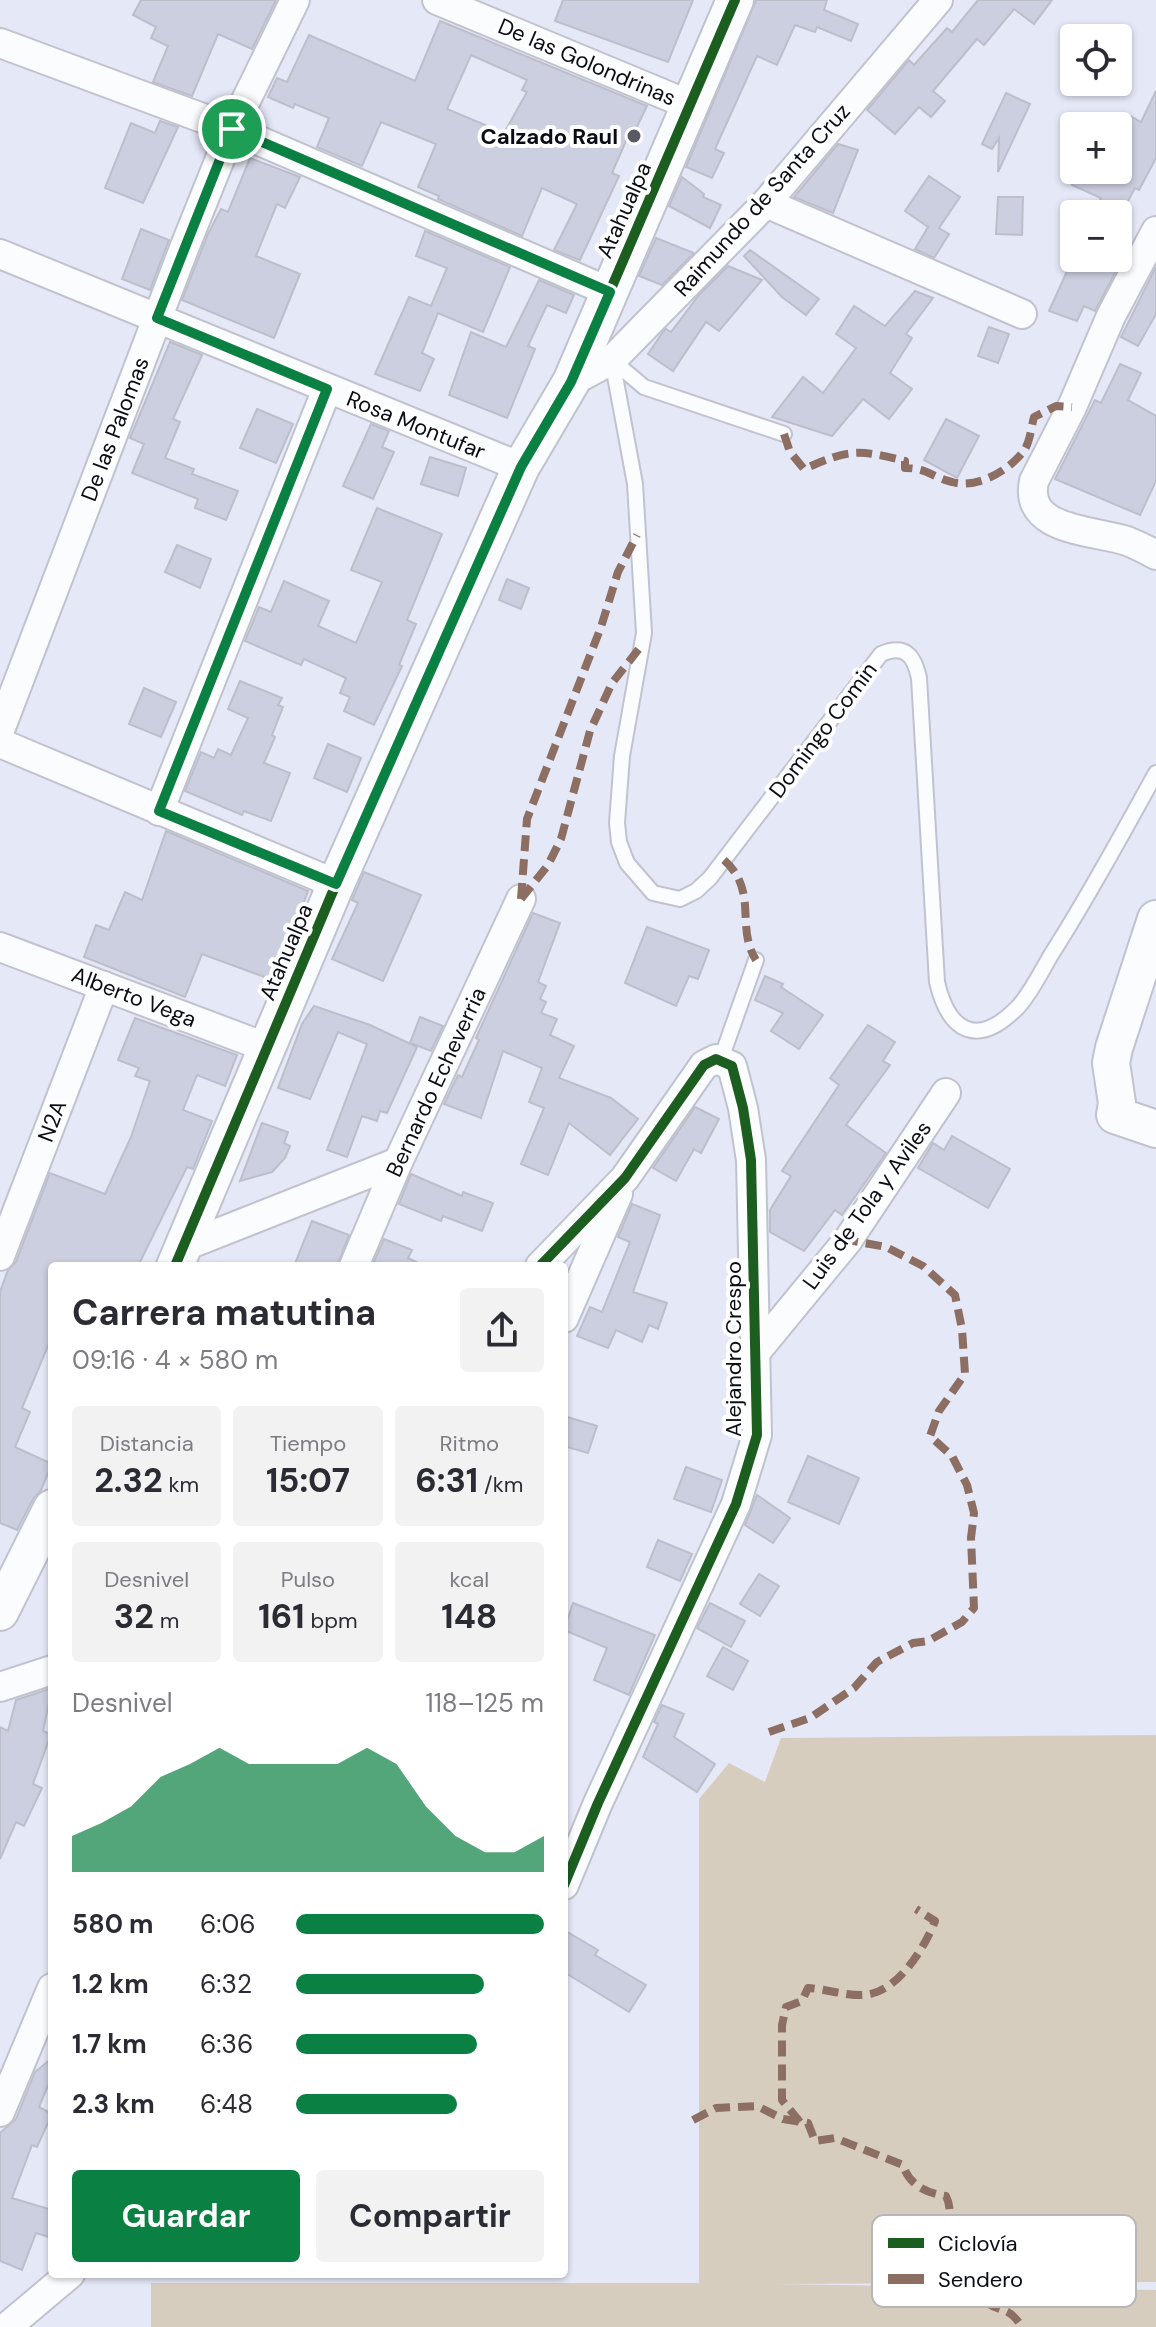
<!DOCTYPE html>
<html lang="es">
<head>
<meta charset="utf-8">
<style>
	:root { --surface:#fff; --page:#f2f2f3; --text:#2b2b33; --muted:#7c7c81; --accent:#0b8043 }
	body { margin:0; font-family:"DM Sans",sans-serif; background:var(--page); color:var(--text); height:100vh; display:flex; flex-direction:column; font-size:30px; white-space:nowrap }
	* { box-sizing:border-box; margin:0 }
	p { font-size:26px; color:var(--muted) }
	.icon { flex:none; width:44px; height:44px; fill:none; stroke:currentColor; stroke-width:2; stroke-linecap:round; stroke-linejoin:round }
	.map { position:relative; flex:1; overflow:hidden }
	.panel { position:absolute; left:48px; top:1262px; width:520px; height:1016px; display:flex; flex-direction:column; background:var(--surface); border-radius:8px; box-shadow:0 2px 6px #0004 }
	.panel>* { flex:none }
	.tools { position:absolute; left:1060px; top:24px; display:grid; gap:16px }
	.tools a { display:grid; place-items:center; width:72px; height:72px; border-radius:8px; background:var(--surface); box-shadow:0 2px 6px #0004; font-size:40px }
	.pin { position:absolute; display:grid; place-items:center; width:68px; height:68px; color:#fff; margin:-34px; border:4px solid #fff; border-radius:50%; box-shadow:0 2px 8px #0007 }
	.round { display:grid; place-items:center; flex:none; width:84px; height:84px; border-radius:8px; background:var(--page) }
	.headline { display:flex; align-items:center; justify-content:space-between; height:136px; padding:0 24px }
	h1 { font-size:36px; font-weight:700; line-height:60px }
	.metrics { display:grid; grid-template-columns:repeat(3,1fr); gap:12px; height:136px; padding:8px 24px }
	.metrics div { display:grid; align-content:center; border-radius:8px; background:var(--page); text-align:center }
	.metrics b { font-size:34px; font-weight:700 }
	.metrics small { font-size:22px; font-weight:400 }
	.metrics p { font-size:22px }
	.chart { height:224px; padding:16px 24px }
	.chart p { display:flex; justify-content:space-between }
	.chart svg { width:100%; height:144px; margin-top:8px; fill:var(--accent); opacity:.7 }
	.action { display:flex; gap:16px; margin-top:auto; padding:16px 24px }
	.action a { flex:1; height:92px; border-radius:8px; background:var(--accent); color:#fff; font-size:32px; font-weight:700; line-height:92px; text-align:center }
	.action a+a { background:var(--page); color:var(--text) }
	ul { padding:0 24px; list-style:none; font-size:26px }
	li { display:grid; grid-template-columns:128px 96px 1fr; align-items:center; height:60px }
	li i { height:20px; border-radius:10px; background:var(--accent) }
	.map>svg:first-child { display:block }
	.green { fill:#d7cdbf }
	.building { fill:#cccfe0; stroke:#bcbfca; stroke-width:2; fill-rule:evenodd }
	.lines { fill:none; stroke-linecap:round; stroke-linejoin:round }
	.service-casing { stroke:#c0c3cf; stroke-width:18 }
	.minor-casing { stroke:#c0c3cf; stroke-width:32 }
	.tertiary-casing { stroke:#c0c3cf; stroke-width:40 }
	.service { stroke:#fbfcfe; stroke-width:14 }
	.minor { stroke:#fbfcfe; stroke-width:28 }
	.tertiary { stroke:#fbfcfe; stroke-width:36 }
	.quiet { stroke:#8d6e63; stroke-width:8; stroke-dasharray:16 8; stroke-linecap:butt }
	.cycleway-casing { stroke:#fff; stroke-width:15 }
	.cycleway { stroke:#1b5e20; stroke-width:10 }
	.route-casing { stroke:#fff; stroke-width:16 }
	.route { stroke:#0b8043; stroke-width:10 }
	.poi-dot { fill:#575964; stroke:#fff; stroke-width:3 }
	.labels { text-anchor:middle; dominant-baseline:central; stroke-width:8; stroke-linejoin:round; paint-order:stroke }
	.street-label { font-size:22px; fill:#0a0c15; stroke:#fff }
	.poi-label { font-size:22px; font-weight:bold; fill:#0a0c15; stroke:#fff; text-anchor:end }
	.key { fill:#fff; stroke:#b6b6b9; stroke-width:2 }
	.key-label { font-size:22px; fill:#0a0c15 }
</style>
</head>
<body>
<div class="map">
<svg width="1156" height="2327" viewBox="0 0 1156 2327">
	<rect width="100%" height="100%" fill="#e5e8f7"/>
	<path class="green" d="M 1156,1735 L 1156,2282 L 774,2284 L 1156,2290 L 1156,2327 L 151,2327 L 151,2283 L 699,2283 L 699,1799 L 729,1763 L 765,1782 L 781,1738 Z"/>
	<g class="building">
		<path d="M 141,0 L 276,0 L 252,49 L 218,34 L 192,96 L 153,82 L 168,46 L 151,38 L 156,27 L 133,15 Z"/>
		<path d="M 563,0 L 693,0 L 668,62 L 555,21 Z"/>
		<path d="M 756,0 L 827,0 L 824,10 L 858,24 L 851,41 L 817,27 L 815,32 L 795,25 L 777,65 L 757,56 L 715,149 L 724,153 L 712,178 L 686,167 Z"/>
		<path d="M 978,0 L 1052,0 L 1034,24 L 1014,9 L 984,45 L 977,39 L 933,91 L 945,101 L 931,117 L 919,107 L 895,134 L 867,110 L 909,60 L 914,65 L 947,28 L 952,32 Z"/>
		<path d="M 440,21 L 647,106 L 636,129 L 632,127 L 612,173 L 619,176 L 580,260 L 554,250 L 577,204 L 542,188 L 522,236 L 438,199 L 439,196 L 418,187 L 436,144 L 381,122 L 362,166 L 317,147 L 329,118 L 295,104 L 293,108 L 268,97 L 277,78 L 287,82 L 309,35 L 415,81 ZM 471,55 L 527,80 L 522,90 L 527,92 L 504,133 L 447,109 Z"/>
		<path d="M 1156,91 L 1156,158 L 1139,190 L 1135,188 L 1121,214 L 1099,202 L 1101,198 L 1072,185 L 1078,170 L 1118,170 L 1118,127 L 1125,113 L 1141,122 Z"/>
		<path d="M 1006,93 L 1030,104 L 998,172 L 999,138 L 992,149 L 982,144 Z"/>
		<path d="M 160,121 L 178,127 L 143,203 L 105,188 L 131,123 L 155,133 Z"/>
		<path d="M 838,144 L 858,150 L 833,213 L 794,197 Z"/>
		<path d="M 250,158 L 300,177 L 285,208 L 277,204 L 256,256 L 300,274 L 274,338 L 182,300 L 208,234 L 221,209 L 228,212 Z"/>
		<path d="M 929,176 L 960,197 L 939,228 L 949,234 L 934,258 L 915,249 L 928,227 L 905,211 Z"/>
		<path d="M 682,177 L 704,194 L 703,197 L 721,205 L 710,228 L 669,206 Z"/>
		<path d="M 998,197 L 1023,197 L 1022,235 L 996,234 Z"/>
		<path d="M 141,229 L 169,240 L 150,290 L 122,279 Z"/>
		<path d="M 425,231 L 510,267 L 483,332 L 438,313 L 422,353 L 434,359 L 420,391 L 375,374 L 409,297 L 431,306 L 447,268 L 416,256 Z"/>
		<path d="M 656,238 L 694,253 L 662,285 L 639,276 Z"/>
		<path d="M 750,250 L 819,299 L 806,315 L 782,297 L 744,256 Z"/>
		<path d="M 1073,258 L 1105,258 L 1102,264 L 1116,271 L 1095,311 L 1084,306 L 1077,321 L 1049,311 Z"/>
		<path d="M 728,266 L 762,280 L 719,331 L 706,322 L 673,371 L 648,354 L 663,332 L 666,329 L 671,332 L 699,295 Z"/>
		<path d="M 1156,267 L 1156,314 L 1138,346 L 1121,337 Z"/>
		<path d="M 539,280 L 574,295 L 566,313 L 547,305 L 528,346 L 535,349 L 507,418 L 449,395 L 471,332 L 506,347 Z"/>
		<path d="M 915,291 L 933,298 L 906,334 L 912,338 L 890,373 L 912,389 L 889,419 L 863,399 L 832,436 L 772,417 L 803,377 L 823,393 L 856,348 L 836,334 L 854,306 L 885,326 Z"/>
		<path d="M 989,327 L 1009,334 L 998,363 L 978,356 Z"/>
		<path d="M 170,342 L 202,355 L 173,419 L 180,422 L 165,458 L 194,469 L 192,474 L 238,491 L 226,520 L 195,508 L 198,499 L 132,473 L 144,444 L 130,438 Z"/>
		<path d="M 1120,364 L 1141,373 L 1128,400 L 1156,416 L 1156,481 L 1140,515 L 1055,479 L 1095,400 L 1101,403 Z"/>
		<path d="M 257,409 L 293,424 L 276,463 L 240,448 Z"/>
		<path d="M 946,419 L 979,436 L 957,478 L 924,460 Z"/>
		<path d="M 371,424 L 389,431 L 382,447 L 394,452 L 373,499 L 343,486 Z"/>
		<path d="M 430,457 L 466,468 L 458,496 L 421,484 Z"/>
		<path d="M 377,508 L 442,534 L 407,620 L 416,624 L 399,665 L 402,666 L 374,725 L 344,711 L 350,697 L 340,693 L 346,678 L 304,659 L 301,665 L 245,641 L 259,607 L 271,612 L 284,581 L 329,601 L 318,626 L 356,643 L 382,582 L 351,570 Z"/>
		<path d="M 177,545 L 211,559 L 200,588 L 165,572 Z"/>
		<path d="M 507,579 L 529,588 L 521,609 L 499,600 Z"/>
		<path d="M 240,681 L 282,698 L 278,705 L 283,707 L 272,735 L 275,737 L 264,763 L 290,773 L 271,821 L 244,811 L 242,815 L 185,791 L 201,752 L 214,758 L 218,749 L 231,755 L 248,718 L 228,709 Z"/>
		<path d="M 144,688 L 176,702 L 161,737 L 129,724 Z"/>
		<path d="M 328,744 L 361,758 L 347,792 L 314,778 Z"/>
		<path d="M 166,831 L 308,891 L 288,944 L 283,945 L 270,979 L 202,954 L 185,997 L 84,957 L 96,925 L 109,930 L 125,892 L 142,900 Z"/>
		<path d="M 364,872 L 421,895 L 383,981 L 332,959 L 358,903 L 352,900 Z"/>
		<path d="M 533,913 L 560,923 L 538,982 L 546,986 L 540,999 L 546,1002 L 541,1013 L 557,1019 L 550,1035 L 574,1046 L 559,1078 L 611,1098 L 638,1119 L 610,1155 L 569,1123 L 548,1175 L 521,1164 L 544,1108 L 529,1102 L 542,1068 L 503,1051 L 481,1118 L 444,1104 L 458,1075 L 462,1077 L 479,1040 L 476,1038 Z"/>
		<path d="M 647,927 L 709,950 L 698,979 L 689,976 L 676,1006 L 625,983 Z"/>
		<path d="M 765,976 L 783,984 L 781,987 L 823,1015 L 799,1049 L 771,1031 L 783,1013 L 755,1000 Z"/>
		<path d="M 314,1006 L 370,1025 L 417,1047 L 387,1113 L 380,1111 L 377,1121 L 362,1116 L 347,1157 L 327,1150 L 367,1044 L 338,1032 L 310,1099 L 278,1088 L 302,1024 Z"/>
		<path d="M 420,1017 L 443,1026 L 431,1051 L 410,1043 Z"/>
		<path d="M 135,1018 L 237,1055 L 225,1086 L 197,1075 L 183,1110 L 212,1121 L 193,1169 L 187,1167 L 138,1266 L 52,1266 L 52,1336 L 22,1408 L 30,1412 L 15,1447 L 52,1464 L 41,1490 L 33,1499 L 17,1530 L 0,1523 L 0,1292 L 8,1270 L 16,1262 L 50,1173 L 105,1194 L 131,1137 L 150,1081 L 135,1076 L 139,1068 L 118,1060 Z"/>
		<path d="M 868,1025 L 895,1042 L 883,1061 L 890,1065 L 846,1125 L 886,1153 L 842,1215 L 835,1210 L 804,1251 L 770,1232 L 770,1210 L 791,1176 L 782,1171 L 839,1085 L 830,1078 Z"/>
		<path d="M 695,1107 L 719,1119 L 701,1153 L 694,1149 L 676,1181 L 653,1168 Z"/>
		<path d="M 262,1123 L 288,1132 L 284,1143 L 290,1146 L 285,1158 L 272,1172 L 240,1181 Z"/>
		<path d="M 952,1136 L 1010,1169 L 988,1208 L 918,1168 L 933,1143 L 944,1150 Z"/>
		<path d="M 411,1174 L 462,1196 L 463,1192 L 493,1203 L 482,1231 L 443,1216 L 441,1221 L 399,1204 Z"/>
		<path d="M 632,1204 L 660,1215 L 633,1292 L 667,1303 L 658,1329 L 649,1325 L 642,1342 L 616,1330 L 608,1348 L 577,1336 L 590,1307 L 602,1312 L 630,1242 L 618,1237 Z"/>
		<path d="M 312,1221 L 349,1235 L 337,1266 L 294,1266 Z"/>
		<path d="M 384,1239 L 412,1250 L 408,1258 L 424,1266 L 372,1266 Z"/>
		<path d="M 564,1416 L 597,1426 L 588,1453 L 564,1446 Z"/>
		<path d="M 808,1456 L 859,1478 L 839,1524 L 788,1502 Z"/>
		<path d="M 686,1467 L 722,1480 L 711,1512 L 674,1499 Z"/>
		<path d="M 757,1495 L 790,1518 L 773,1543 L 745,1525 Z"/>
		<path d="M 658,1540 L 692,1554 L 680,1581 L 647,1567 Z"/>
		<path d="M 759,1574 L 779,1586 L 760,1616 L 740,1604 Z"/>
		<path d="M 573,1603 L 655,1635 L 629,1695 L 594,1680 L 607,1648 L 564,1630 Z"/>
		<path d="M 710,1603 L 745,1621 L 731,1647 L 697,1628 Z"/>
		<path d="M 723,1647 L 748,1661 L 733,1690 L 707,1676 Z"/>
		<path d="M 52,1688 L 43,1731 L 51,1734 L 33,1784 L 42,1788 L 24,1826 L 16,1822 L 0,1859 L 0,1727 L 8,1731 L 16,1700 Z"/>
		<path d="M 662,1705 L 684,1714 L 674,1737 L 715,1764 L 697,1792 L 643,1757 L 658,1724 L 654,1722 Z"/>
		<path d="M 564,1930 L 598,1950 L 595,1955 L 646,1985 L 629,2012 L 564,1972 Z"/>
		<path d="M 52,2058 L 52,2076 L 39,2107 L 52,2114 L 37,2147 L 32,2145 L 12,2198 L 52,2210 L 52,2238 L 36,2233 L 22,2270 L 0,2261 L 0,2133 L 16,2119 L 35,2072 Z"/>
	</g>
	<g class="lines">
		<g class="service-casing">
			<g id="service">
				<path d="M 612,360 L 635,484 L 644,633 L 622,756 L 617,823 L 619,842 L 627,863 L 653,893 L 680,899 L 696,891 L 710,878 L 881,654 C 905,644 914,655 919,678 L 937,982 C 949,1033 978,1048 1018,1007 C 1031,993 1041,972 1051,955 C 1089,896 1122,834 1156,773"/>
				<path d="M 612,360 L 644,387 L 784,434"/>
				<path d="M 721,1059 L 756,960"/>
			</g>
		</g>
		<g class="minor-casing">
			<g id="minor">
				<path d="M 437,0 L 692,106"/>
				<path d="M 0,43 L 232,129 L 610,292"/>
				<path d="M 766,203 L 1022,314"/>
				<path d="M 1156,231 L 1111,316 L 1072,407 L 1034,481 C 1023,532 1095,530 1127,541 C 1137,545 1147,550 1156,555"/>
				<path d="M 0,254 L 521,467"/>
				<path d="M 571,382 L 612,360 L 766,203 L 938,0"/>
				<path d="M 0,730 L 183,251 L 232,129 L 295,0"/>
				<path d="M 0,743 L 336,884"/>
				<path d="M 159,811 L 327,389"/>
				<path d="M 0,947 L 268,1048"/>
				<path d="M 185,1246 L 398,1162"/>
				<path d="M 0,1256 L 104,986"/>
				<path d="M 354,1266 L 398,1162 L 521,899"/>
				<path d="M 540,1266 L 625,1178 L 704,1065 L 716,1059 L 732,1066 L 743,1108 L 751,1160 L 757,1435 L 736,1504 L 598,1803 L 564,1885"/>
				<path d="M 564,1318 L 618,1194"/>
				<path d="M 755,1353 L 848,1240 L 946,1093"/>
				<path d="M 0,1687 L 52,1670"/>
				<path d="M 0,2112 L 52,1988"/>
				<path d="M 7,2327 L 70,2274"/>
			</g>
		</g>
		<g class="tertiary-casing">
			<g id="tertiary">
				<path d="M 1156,919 L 1114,1048 L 1111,1063 L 1117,1103 L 1115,1115 L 1156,1129"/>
				<path d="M 175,1266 L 336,884 L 521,467 L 571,382 L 735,0"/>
				<path d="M 0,1612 L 52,1508"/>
			</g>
		</g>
		<use href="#service" class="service"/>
		<use href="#minor" class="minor"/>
		<use href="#tertiary" class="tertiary"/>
		<g class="quiet">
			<path d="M 784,434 L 790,452 L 804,469 C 850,449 857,449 905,461 L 905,468 C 927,468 932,477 952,482 C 976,489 1007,472 1023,452 C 1030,443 1031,428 1034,417 L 1056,406 L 1072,407"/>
			<path d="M 724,860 C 759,891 735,927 756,960"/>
			<path d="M 521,899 L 527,819 L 601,627 L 618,572 L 637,535"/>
			<path d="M 521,899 L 548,865 L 561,839 L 590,731 L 612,683 L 642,645"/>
			<path d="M 769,1732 L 810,1718 L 854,1688 L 877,1662 L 913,1643 L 928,1641 L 962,1622 L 974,1608 L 971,1538 L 974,1513 L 967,1485 L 952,1456 L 930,1436 L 939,1411 L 965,1374 L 962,1329 L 955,1295 L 923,1266 L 886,1247 L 848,1240"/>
			<path d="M 693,2120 L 716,2108 L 757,2106 L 783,2119 L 808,2123 L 815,2141 L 835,2138 L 903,2165 C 909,2185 926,2193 946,2196 C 953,2210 947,2222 954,2237 L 951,2244 C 956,2261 972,2293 987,2303 C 1005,2314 1008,2306 1022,2327"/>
			<path d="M 800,2122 L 782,2100 L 782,2025 L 786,2007 L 802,2001 L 808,1988 C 826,1989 846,1996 864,1995 C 897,1993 924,1949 935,1921 L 916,1909"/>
		</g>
		<g class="cycleway-casing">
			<g id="cycleway">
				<path d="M 175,1266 L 336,884 L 521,467 L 571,382 L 735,0"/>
				<path d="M 540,1266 L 625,1178 L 704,1065 L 716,1059 L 732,1066 L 743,1108 L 751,1160 L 757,1435 L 736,1504 L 598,1803 L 564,1885"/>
			</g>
		</g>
		<use href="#cycleway" class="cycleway"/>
	</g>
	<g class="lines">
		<g class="route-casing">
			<path id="route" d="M 232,129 L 610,292 L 571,382 L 521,467 L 336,884 L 159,811 L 327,389 L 157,318 Z"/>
		</g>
		<use href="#route" class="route"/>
	</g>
	<circle class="poi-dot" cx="634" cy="136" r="8"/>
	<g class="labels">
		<g class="street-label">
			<text transform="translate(587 62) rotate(23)">De las Golondrinas</text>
			<text transform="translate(762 200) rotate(-48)">Raimundo de Santa Cruz</text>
			<text transform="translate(624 210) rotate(-66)">Atahualpa</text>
			<text transform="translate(416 425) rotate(22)">Rosa Montufar</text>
			<text transform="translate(115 429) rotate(-69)">De las Palomas</text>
			<text transform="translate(823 730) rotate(-53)">Domingo Comin</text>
			<text transform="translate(286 952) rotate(-67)">Atahualpa</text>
			<text transform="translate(134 997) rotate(21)">Alberto Vega</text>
			<text transform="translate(436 1082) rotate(-65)">Bernardo Echeverria</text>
			<text transform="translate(52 1121) rotate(-69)">N2A</text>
			<text transform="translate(867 1205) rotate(-54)">Luis de Tola y Aviles</text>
			<text transform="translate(733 1349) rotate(-90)">Alejandro Crespo</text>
		</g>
		<g class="poi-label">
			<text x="618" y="136">Calzado Raul</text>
		</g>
	</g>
	<rect x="872" y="2215" width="264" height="92" rx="12" class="key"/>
	<rect x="888" y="2238" width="36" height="10" fill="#1b5e20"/>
	<rect x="888" y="2274" width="36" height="10" fill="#8d6e63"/>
	<g class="key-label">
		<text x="938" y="2251">Ciclovía</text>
		<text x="938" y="2287">Sendero</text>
	</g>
</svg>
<div class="tools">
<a><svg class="icon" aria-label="locate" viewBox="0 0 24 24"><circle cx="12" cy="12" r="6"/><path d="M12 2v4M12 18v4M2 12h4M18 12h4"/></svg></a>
<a>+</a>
<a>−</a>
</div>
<div class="pin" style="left:232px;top:129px;background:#1e9e55"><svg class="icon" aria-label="arrive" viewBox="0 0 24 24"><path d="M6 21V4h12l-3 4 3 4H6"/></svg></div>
<section class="panel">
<div class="headline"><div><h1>Carrera matutina</h1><p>09:16 · 4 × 580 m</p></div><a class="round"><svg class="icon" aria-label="share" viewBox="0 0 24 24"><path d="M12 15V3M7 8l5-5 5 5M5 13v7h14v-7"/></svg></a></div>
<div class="metrics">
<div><p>Distancia</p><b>2.32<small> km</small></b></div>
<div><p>Tiempo</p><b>15:07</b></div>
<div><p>Ritmo</p><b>6:31<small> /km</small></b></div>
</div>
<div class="metrics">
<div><p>Desnivel</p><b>32<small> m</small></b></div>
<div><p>Pulso</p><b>161<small> bpm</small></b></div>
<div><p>kcal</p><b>148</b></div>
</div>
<div class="chart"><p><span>Desnivel</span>118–125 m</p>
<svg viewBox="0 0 160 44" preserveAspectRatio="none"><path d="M0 44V33L10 29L20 24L30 15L40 11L50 6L60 11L70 11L80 11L90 11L100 6L110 11L120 24L130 33L140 38L150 38L160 33V44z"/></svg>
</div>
<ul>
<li><b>580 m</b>6:06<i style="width:100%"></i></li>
<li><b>1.2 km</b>6:32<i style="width:76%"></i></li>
<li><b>1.7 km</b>6:36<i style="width:73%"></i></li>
<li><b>2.3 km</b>6:48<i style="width:65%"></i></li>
</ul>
<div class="action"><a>Guardar</a><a>Compartir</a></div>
</section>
</div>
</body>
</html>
